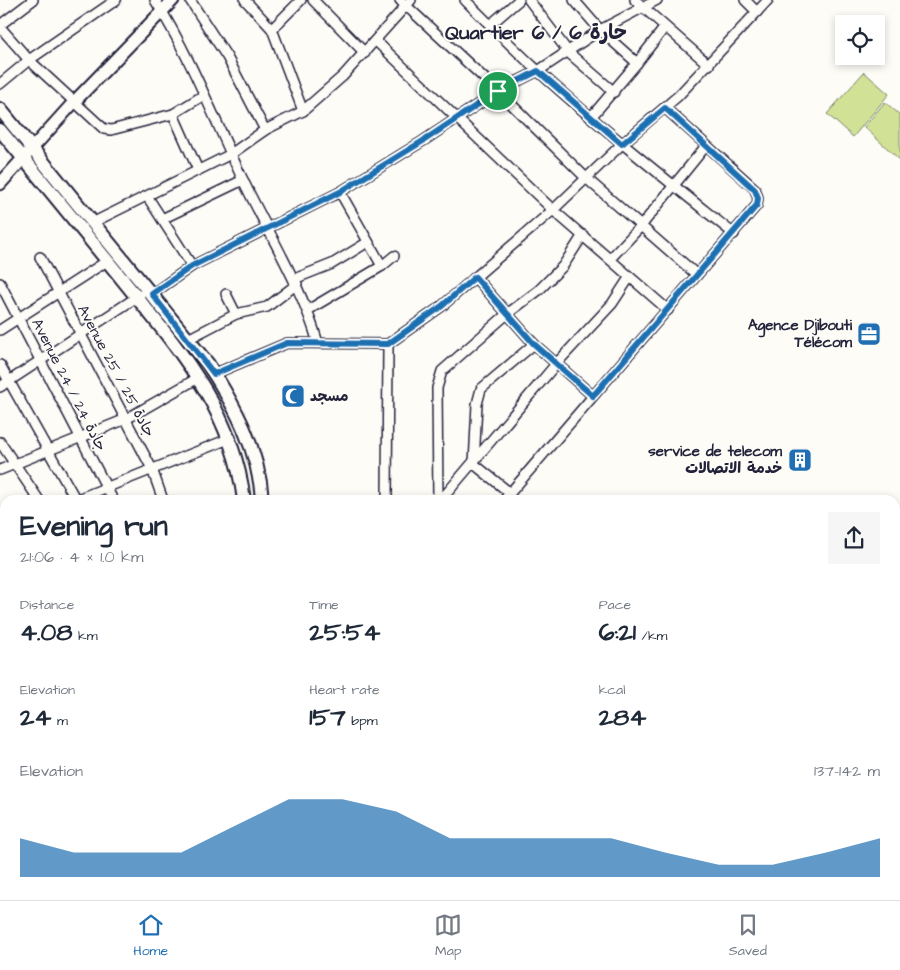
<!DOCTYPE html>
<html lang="en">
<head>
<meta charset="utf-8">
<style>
	:root { --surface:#fff; --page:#f6f6f7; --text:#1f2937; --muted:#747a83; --line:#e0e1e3; --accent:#1f6fb2 }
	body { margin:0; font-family:"Architects Daughter","Playpen Sans Arabic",sans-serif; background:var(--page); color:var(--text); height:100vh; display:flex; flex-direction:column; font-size:19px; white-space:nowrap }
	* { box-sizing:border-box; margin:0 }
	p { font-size:16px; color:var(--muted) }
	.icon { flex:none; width:28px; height:28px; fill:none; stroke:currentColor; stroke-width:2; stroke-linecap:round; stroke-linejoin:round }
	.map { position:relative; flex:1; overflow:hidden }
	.panel { position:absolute; left:0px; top:495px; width:900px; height:405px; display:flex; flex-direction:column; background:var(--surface); border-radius:15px 15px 0 0; box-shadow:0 2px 8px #0003 }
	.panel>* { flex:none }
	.fabs { position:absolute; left:835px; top:15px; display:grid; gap:10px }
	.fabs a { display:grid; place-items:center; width:50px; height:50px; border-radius:0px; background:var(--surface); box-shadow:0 2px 8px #0003; font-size:25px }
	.pin { position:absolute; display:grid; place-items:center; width:42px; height:42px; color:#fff; margin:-21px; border:2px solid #fff; border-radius:50%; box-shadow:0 1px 5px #0007 }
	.round { display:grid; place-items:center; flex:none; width:52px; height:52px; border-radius:0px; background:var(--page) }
	.overview { display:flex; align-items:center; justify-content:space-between; height:85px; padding:0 20px }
	h1 { font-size:28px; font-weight:700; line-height:38px }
	.figures { display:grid; grid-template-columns:repeat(3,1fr); gap:8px; height:85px; padding:5px 20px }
	.figures div { display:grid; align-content:center }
	.figures b { font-size:25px; font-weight:700 }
	.figures small { font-size:14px; font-weight:400 }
	.figures p { font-size:14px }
	.chart { height:140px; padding:10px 20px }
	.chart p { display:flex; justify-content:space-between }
	.chart svg { width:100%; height:90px; margin-top:5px; fill:var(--accent); opacity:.7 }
	.dock { display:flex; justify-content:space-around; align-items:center; height:70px; border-top:1px solid var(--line); background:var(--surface); font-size:14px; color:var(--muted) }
	.dock a { display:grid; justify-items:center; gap:2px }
	.dock .on { color:var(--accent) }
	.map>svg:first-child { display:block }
	.green { fill:#d1e296; stroke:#7a8268 }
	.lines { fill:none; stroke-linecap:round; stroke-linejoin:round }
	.minor-casing { stroke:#22223b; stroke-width:12 }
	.tertiary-casing { stroke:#22223b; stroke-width:15 }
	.secondary-casing { stroke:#22223b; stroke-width:16 }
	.primary-casing { stroke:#22223b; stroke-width:18 }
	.minor { stroke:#fdfcf7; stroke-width:9 }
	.tertiary { stroke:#fdfcf7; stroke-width:11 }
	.secondary { stroke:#fdfcf7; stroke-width:12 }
	.primary { stroke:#fdfcf7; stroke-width:14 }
	.route-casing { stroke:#fff; stroke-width:10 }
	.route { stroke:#1f6fb2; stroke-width:6 }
	.labels { text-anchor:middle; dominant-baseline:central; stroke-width:4; stroke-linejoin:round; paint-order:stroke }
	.poi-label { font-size:15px; font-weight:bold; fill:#22223b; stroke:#fdfcf7; text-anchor:end }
	.street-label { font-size:15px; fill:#22223b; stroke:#fdfcf7 }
	.district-label { font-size:20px; font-weight:bold; fill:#22223b; stroke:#fdfcf7 }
</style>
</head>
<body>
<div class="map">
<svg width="900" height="900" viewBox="0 0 900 900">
	<rect width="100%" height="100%" fill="#fdfcf7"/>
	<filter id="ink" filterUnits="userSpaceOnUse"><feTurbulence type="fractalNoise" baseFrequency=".02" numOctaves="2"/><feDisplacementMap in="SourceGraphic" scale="10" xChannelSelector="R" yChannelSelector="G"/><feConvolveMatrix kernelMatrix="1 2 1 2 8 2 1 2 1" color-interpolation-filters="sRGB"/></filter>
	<g filter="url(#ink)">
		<g class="green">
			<path d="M 864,72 L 889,94 L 853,137 L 827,114 Z"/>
			<path d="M 885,102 L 900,115 L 900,160 L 864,127 Z"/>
		</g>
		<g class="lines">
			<g class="minor-casing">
				<g id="minor">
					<path d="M 155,0 C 190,56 214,118 242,178 C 268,233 301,284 318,343"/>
					<path d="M 190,0 L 227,57 L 265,130"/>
					<path d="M 245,0 L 272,29 L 303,111"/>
					<path d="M 313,0 L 365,53"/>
					<path d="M 400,0 L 498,91 L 586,178 L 697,275"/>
					<path d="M 465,0 C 489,24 513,48 538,71 C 601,128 668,181 734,234"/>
					<path d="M 529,0 L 569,53 L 614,92"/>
					<path d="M 574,0 L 600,30 L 637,63"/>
					<path d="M 635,0 L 709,65"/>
					<path d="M 745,0 L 757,12"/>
					<path d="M 0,25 L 33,0"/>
					<path d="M 490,25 L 519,0"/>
					<path d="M 0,27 L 29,60 L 104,129 L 111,130 L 173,114 L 204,95"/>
					<path d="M 272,29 L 301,0"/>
					<path d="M 376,41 L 553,210 L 668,310"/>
					<path d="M 0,84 L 29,60 L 116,0"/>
					<path d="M 173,114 L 198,170"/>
					<path d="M 592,116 L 637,63 L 665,27"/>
					<path d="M 340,192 L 382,266"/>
					<path d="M 147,196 L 192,266"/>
					<path d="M 162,219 L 243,180"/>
					<path d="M 94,222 L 231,154 L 265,130 L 303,111 L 343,76 L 411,0"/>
					<path d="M 40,257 L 152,469 L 163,500"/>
					<path d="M 610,259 L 641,226 L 705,147"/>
					<path d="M 475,277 L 534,344 L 593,396"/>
					<path d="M 294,279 L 332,264 L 368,242"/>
					<path d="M 0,283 L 113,500"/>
					<path d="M 152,294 L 192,266 L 340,192 L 423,141 L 498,91 L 538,71 L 600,30 L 657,0"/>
					<path d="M 226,294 L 236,314"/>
					<path d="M 308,310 L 382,266 L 394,256"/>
					<path d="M 0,330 L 107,261"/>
					<path d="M 188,339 L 236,314 L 267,307 L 297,284"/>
					<path d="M 0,365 L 76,500"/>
					<path d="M 214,374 L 287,343 L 388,344 L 442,306 L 553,210 L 622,144 L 678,96 L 768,0"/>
					<path d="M 0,387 L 140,295"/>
					<path d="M 0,442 L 39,500"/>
					<path d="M 0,470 L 126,419 L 198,378"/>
					<path d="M 510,493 L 474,464 L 477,404 L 481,389 L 534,344"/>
					<path d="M 75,500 L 231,438"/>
					<path d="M 387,500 L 388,344"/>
					<path d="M 438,500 L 437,388 L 442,371 L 507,314 L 539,290 L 563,266 L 583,235"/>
					<path d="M 441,500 L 556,364 L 612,304 L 629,278"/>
					<path d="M 504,500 L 757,205 L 758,198 L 755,189 L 665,108"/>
					<path d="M 0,522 L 5,530"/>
					<path d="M 0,754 L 5,741"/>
					<path d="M 0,770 L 5,771"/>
					<path d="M 208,895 L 241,900"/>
					<path d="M 0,900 L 15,895"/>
					<path d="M 88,900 L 95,895"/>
					<path d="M 157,900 L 158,895"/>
				</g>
			</g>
			<g class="tertiary-casing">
				<path id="tertiary" d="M 0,184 L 74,102 L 173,0"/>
			</g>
			<g class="secondary-casing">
				<g id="secondary">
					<path d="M 0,109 L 208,364 C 235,406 259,450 262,500"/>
					<path d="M 0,130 C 40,178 79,226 118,274 C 175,345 232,406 244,500"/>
					<path d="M 261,900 L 261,895"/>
				</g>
			</g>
			<g class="primary-casing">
				<g id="primary">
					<path d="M 0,628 L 5,628"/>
					<path d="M 895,628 L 900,628"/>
					<path d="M 0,646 L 5,646"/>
					<path d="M 895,646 L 900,646"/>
				</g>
			</g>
			<use href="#minor" class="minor"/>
			<use href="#tertiary" class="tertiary"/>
			<use href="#secondary" class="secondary"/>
			<use href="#primary" class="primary"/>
		</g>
	</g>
	<g class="lines" filter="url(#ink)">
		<g class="route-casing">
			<path id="route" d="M 538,71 L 622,144 L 665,108 L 755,190 L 758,198 L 757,205 L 593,396 L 534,344 L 475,277 L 442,306 L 388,344 L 287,343 L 214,374 L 152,294 L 192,266 L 340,192 L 423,141 L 498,91 Z"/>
		</g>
		<use href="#route" class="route"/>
	</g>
	<defs>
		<g id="office-square" transform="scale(1.25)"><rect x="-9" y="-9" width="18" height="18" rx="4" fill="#1f6fb2" stroke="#fdfcf7"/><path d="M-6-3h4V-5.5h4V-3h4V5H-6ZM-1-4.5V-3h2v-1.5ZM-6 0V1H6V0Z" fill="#fff"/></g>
		<g id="mosque-square" transform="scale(1.25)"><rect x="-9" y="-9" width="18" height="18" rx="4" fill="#1f6fb2" stroke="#fdfcf7"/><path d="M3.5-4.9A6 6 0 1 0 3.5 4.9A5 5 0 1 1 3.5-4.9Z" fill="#fff"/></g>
		<g id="building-square" transform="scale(1.25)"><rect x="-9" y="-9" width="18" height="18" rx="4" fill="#1f6fb2" stroke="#fdfcf7"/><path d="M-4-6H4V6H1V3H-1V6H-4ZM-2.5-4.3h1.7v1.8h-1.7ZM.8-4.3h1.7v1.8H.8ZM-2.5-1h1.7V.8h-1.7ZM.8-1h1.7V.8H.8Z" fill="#fff"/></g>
	</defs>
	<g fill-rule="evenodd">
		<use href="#office-square" x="869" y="334"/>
		<use href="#mosque-square" x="293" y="396"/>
		<use href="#building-square" x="800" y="460"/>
	</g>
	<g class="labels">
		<g class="poi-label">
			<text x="852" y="325">Agence Djibouti<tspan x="852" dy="17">Télécom</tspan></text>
			<text x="310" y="396" text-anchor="start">مسجد</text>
			<text x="782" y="451">service de telecom<tspan x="782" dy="17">خدمة الاتصالات</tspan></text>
		</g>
		<g class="street-label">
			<text transform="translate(116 371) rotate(62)">Avenue 25 / جادة 25</text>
			<text transform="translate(69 385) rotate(63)">Avenue 24 / جادة 24</text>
		</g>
		<g class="district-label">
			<text x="536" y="33">Quartier 6 / حارة 6</text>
		</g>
	</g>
</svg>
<div class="fabs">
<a><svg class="icon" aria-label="locate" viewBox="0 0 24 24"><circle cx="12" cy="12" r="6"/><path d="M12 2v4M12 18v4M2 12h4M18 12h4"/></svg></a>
</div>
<div class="pin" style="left:498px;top:91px;background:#1e9e55"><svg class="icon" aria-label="arrive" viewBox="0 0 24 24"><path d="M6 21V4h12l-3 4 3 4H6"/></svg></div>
<section class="panel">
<div class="overview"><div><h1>Evening run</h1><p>21:06 · 4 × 1.0 km</p></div><a class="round"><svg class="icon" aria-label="share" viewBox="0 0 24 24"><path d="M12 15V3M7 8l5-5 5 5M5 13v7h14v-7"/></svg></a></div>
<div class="figures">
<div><p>Distance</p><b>4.08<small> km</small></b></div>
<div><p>Time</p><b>25:54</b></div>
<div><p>Pace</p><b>6:21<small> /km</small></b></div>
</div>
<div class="figures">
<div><p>Elevation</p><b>24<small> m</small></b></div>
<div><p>Heart rate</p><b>157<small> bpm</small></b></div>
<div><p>kcal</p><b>284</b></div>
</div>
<div class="chart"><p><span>Elevation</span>137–142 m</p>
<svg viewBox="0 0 160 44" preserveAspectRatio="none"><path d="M0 44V25L10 32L20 32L30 32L40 19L50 6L60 6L70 12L80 25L90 25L100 25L110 25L120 32L130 38L140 38L150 32L160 25V44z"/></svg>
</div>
</section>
</div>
<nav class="dock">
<a class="on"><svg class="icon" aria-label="home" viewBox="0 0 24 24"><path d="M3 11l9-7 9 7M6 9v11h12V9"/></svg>Home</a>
<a><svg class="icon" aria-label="map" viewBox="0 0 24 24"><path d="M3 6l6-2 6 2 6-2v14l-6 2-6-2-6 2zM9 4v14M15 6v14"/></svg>Map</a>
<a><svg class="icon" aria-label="saved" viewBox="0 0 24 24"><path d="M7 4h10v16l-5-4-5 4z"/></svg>Saved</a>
</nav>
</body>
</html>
